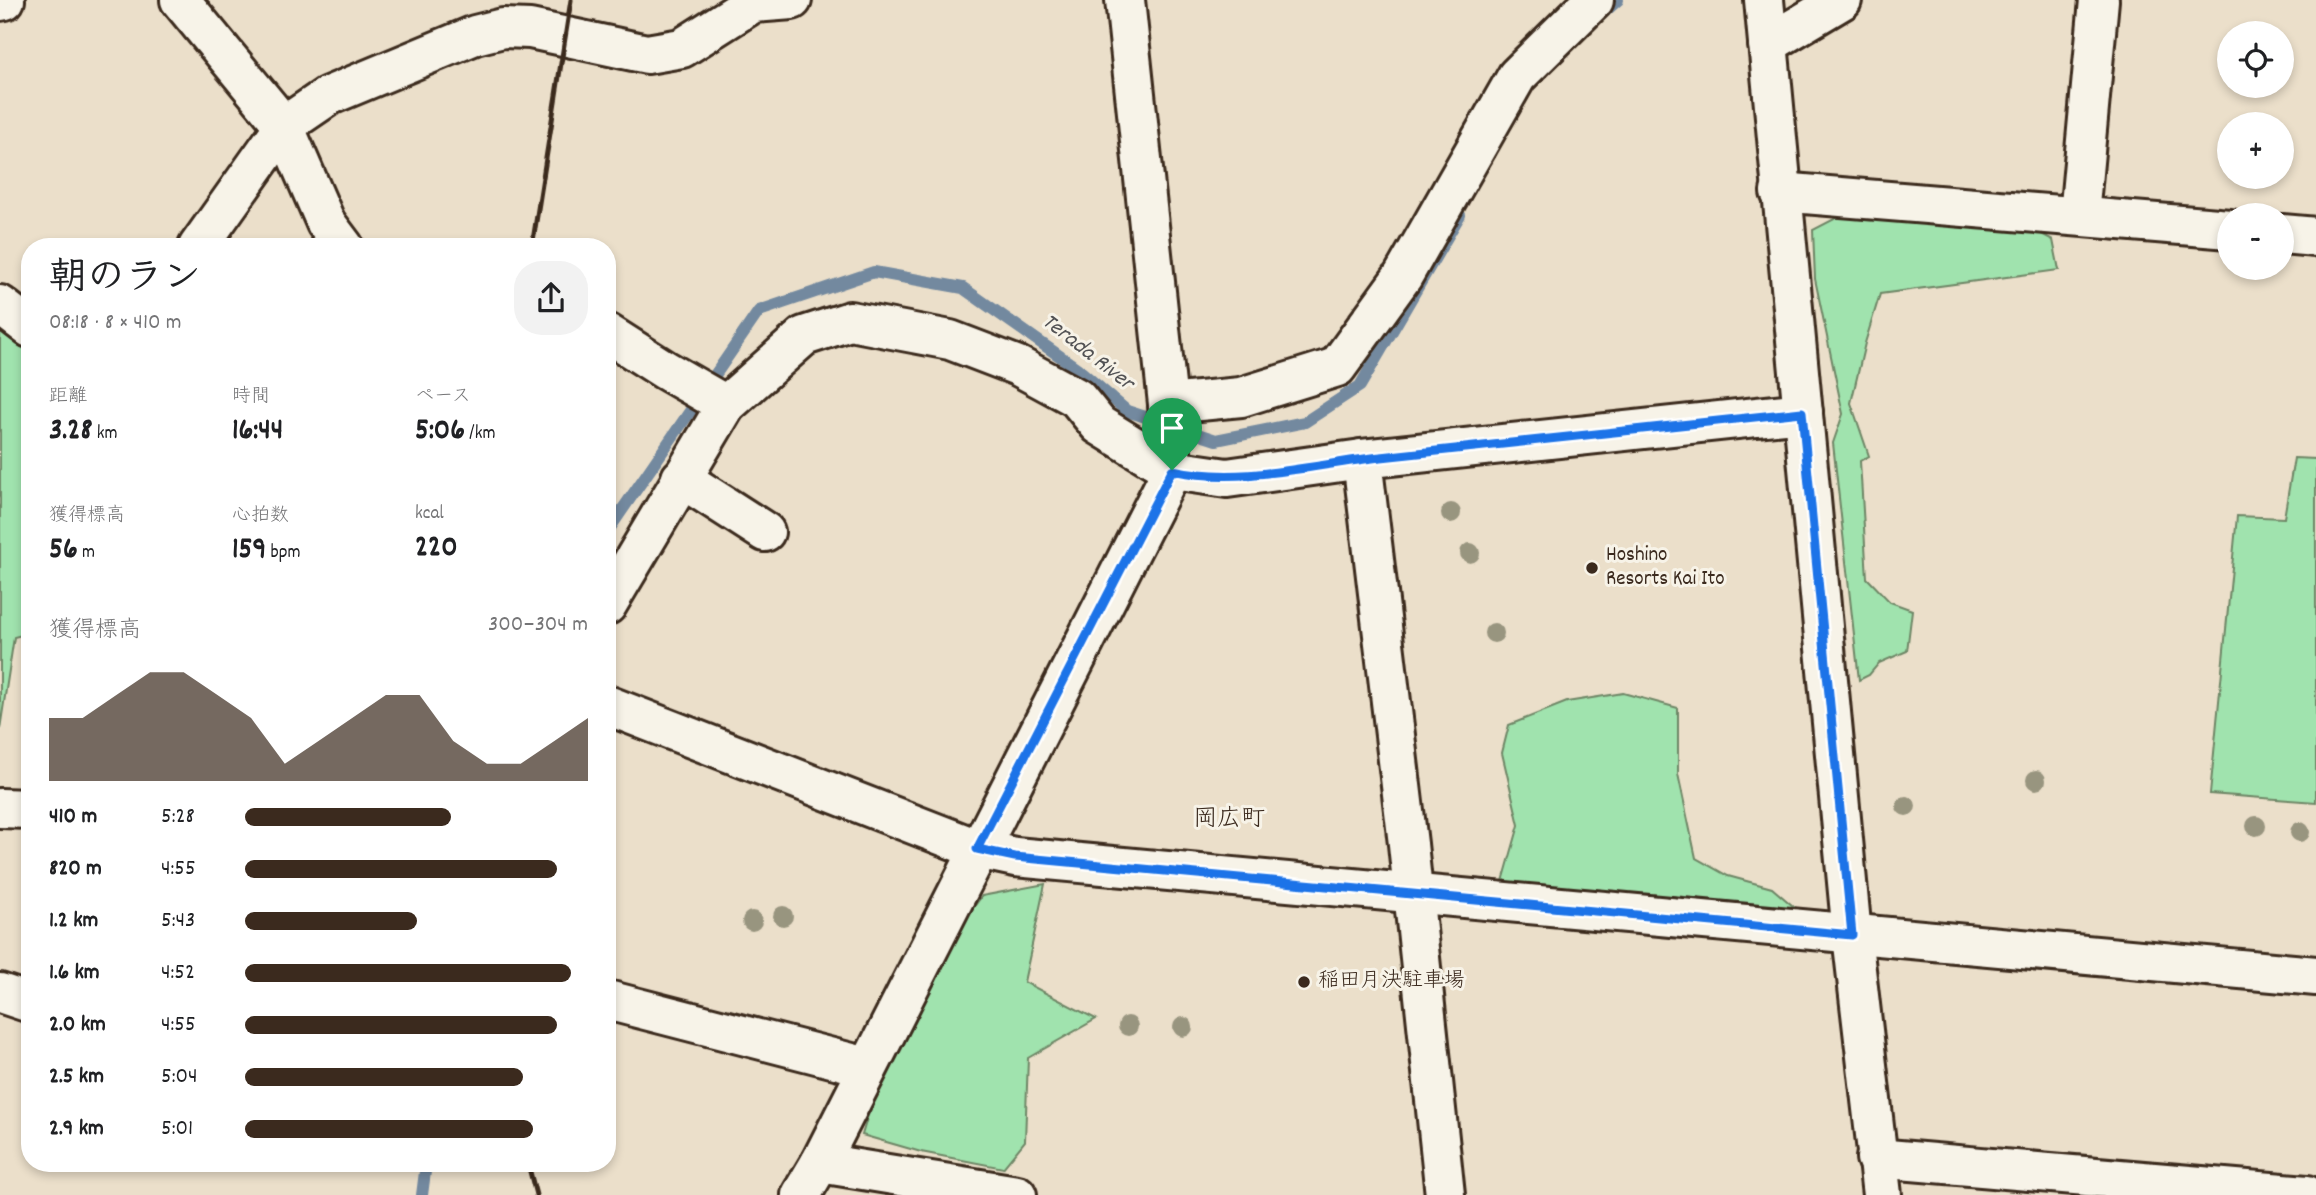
<!DOCTYPE html>
<html lang="ja">
<head>
<meta charset="utf-8">
<style>
	:root { --surface:#fff; --page:#f2f2f2; --text:#202124; --muted:#757577; --accent:#3b2a1e }
	body { margin:0; font-family:Dekko,"Klee One",sans-serif; background:var(--page); color:var(--text); height:100vh; display:flex; flex-direction:column; font-size:26px; white-space:nowrap }
	* { box-sizing:border-box; margin:0 }
	p { font-size:23px; color:var(--muted) }
	.icon { flex:none; width:38px; height:38px; fill:none; stroke:currentColor; stroke-width:2; stroke-linecap:round; stroke-linejoin:round }
	.map { position:relative; flex:1; overflow:hidden }
	.details { position:absolute; left:21px; top:238px; width:595px; height:934px; display:flex; flex-direction:column; background:var(--surface); border-radius:28px; box-shadow:0 4px 10px #0003 }
	.details>* { flex:none }
	.tools { position:absolute; left:2217px; top:21px; display:grid; gap:14px }
	.tools a { display:grid; place-items:center; width:77px; height:77px; border-radius:50%; background:var(--surface); box-shadow:0 4px 10px #0003; font-size:35px }
	.pin { position:absolute; display:grid; place-items:center; width:60px; height:60px; color:#fff; margin:-72px -30px; border-radius:50% 50% 50% 0; rotate:-45deg; box-shadow:0 0 7px #0007 }
	.pin .icon { rotate:45deg }
	.round { display:grid; place-items:center; flex:none; width:74px; height:74px; border-radius:28px; background:var(--page) }
	.overview { display:flex; align-items:center; justify-content:space-between; height:119px; padding:0 28px }
	h1 { font-size:38px; font-weight:700; line-height:52px }
	.figures { display:grid; grid-template-columns:repeat(3,1fr); gap:10px; height:119px; padding:7px 28px }
	.figures div { display:grid; align-content:center }
	.figures b { font-size:30px; font-weight:700 }
	.figures small { font-size:19px; font-weight:400 }
	.figures p { font-size:19px }
	.chart { height:196px; padding:14px 28px }
	.chart p { display:flex; justify-content:space-between }
	.chart svg { width:100%; height:126px; margin-top:7px; fill:var(--accent); opacity:.7 }
	ul { padding:0 28px; list-style:none; font-size:23px }
	li { display:grid; grid-template-columns:112px 84px 1fr; align-items:center; height:52px }
	li i { height:18px; border-radius:9px; background:var(--accent) }
	.map>svg:first-child { display:block }
	.green { fill:#a0e3ae; stroke:#6e8666; stroke-width:2 }
	.lines { fill:none; stroke-linecap:round; stroke-linejoin:round }
	.stream { stroke:#73899f; stroke-width:12 }
	.minor-casing { stroke:#3b2a1e; stroke-width:44 }
	.minor { stroke:#f7f3e8; stroke-width:38 }
	.rail { stroke:#3b2a1e; stroke-width:5 }
	.tree { fill:#98957f }
	.route-casing { stroke:#fff; stroke-width:14 }
	.route { stroke:#1a73e8; stroke-width:9 }
	.poi-dot { fill:#3b2a1e; stroke:#f7f3e8; stroke-width:2.5 }
	.labels { text-anchor:middle; dominant-baseline:central; stroke-width:6; stroke-linejoin:round; paint-order:stroke }
	.poi-label { font-size:21px; fill:#3b2a1e; stroke:#f7f3e8; text-anchor:start }
	.water-label { font-size:23px; font-style:italic; fill:#525254; stroke:#f7f3e8 }
	.quarter-label { font-size:24px; fill:#3b2a1e; stroke:#f7f3e8 }
</style>
</head>
<body>
<div class="map">
<svg width="2316" height="1195" viewBox="0 0 2316 1195">
	<rect width="100%" height="100%" fill="#ebdfca"/>
	<filter id="ink" filterUnits="userSpaceOnUse"><feTurbulence type="fractalNoise" baseFrequency=".0143" numOctaves="2"/><feDisplacementMap in="SourceGraphic" scale="14" xChannelSelector="R" yChannelSelector="G"/><feConvolveMatrix kernelMatrix="1 2 1 2 8 2 1 2 1" color-interpolation-filters="sRGB"/></filter>
	<g filter="url(#ink)">
		<g class="green">
			<path d="M 1842,215 L 2020,223 L 2053,240 L 2059,270 L 1880,294 L 1865,343 L 1851,403 L 1869,456 L 1860,461 L 1867,578 L 1890,602 L 1912,610 L 1907,651 L 1879,663 L 1869,675 L 1859,680 L 1833,443 L 1843,414 L 1815,279 L 1813,230 Z"/>
			<path d="M 0,328 L 30,350 L 30,633 L 14,637 L 0,729 Z"/>
			<path d="M 2294,458 L 2316,459 L 2316,802 L 2210,794 L 2237,516 L 2284,518 Z"/>
			<path d="M 1623,693 L 1678,708 L 1678,774 L 1696,858 L 1728,876 L 1772,888 L 1800,912 L 1502,885 L 1519,825 L 1502,753 L 1509,725 L 1567,702 Z"/>
			<path d="M 1045,884 L 1024,982 L 1096,1019 L 1028,1058 L 1025,1141 L 1003,1168 L 921,1152 L 862,1135 L 873,1098 L 942,949 L 982,896 Z"/>
		</g>
		<g class="lines">
			<g class="stream">
				<path d="M 1600,16 L 1618,0"/>
				<path d="M 607,532 L 759,311 L 874,272 L 963,288 L 1078,369 L 1127,411 L 1216,440 L 1305,422 L 1360,386 L 1460,215"/>
				<path d="M 422,1195 L 426,1164"/>
			</g>
			<g class="minor-casing">
				<g id="minor">
					<path d="M 180,0 L 284,126 L 326,223 L 344,247"/>
					<path d="M 1764,0 L 1852,935 L 1882,1195"/>
					<path d="M 0,1 L 5,0"/>
					<path d="M 1768,44 L 1842,0"/>
					<path d="M 1780,192 L 2230,229"/>
					<path d="M 2079,216 L 2099,0"/>
					<path d="M 2282,234 L 2316,237"/>
					<path d="M 198,247 L 284,126 L 328,96 L 475,35 L 503,28 L 530,29 L 647,54 L 682,48 L 753,3 L 792,0"/>
					<path d="M 0,305 L 30,328"/>
					<path d="M 607,333 L 665,370 L 726,405"/>
					<path d="M 1168,404 L 1241,397 L 1337,367 L 1403,276 L 1517,76 L 1594,0"/>
					<path d="M 1362,459 L 1803,412"/>
					<path d="M 681,478 L 765,532"/>
					<path d="M 607,605 L 726,405 L 804,336 L 850,321 L 950,340 L 1018,366 L 1077,398 L 1099,425 L 1172,470 L 1227,478 L 1362,459 L 1408,844 L 1445,1195"/>
					<path d="M 607,705 L 977,849 L 1015,857 L 2316,976"/>
					<path d="M 0,808 L 30,809"/>
					<path d="M 0,993 L 30,1003"/>
					<path d="M 607,1000 L 867,1067"/>
					<path d="M 1876,1158 L 2307,1195"/>
					<path d="M 820,1163 L 1017,1195"/>
					<path d="M 801,1195 L 820,1163 L 1172,470 L 1168,404 L 1125,0"/>
				</g>
			</g>
			<use href="#minor" class="minor"/>
			<g class="rail">
				<path d="M 532,247 L 571,0"/>
				<path d="M 528,1164 L 536,1195"/>
			</g>
		</g>
		<g class="tree">
			<circle cx="1451" cy="513" r="10"/>
			<circle cx="1470" cy="553" r="10"/>
			<circle cx="1494" cy="633" r="10"/>
			<circle cx="2036" cy="780" r="10"/>
			<circle cx="1906" cy="806" r="10"/>
			<circle cx="2256" cy="826" r="10"/>
			<circle cx="2300" cy="832" r="10"/>
			<circle cx="783" cy="916" r="10"/>
			<circle cx="752" cy="921" r="10"/>
			<circle cx="1128" cy="1026" r="10"/>
			<circle cx="1183" cy="1027" r="10"/>
		</g>
	</g>
	<g class="lines" filter="url(#ink)">
		<g class="route-casing">
			<path id="route" d="M 1802,412 L 1852,935 L 1015,857 L 977,849 L 1172,470 C 1242,485 1310,465 1381,457 C 1522,442 1662,427 1802,412 Z"/>
		</g>
		<use href="#route" class="route"/>
	</g>
	<g class="poi-dot">
		<circle cx="1592" cy="568" r="7"/>
		<circle cx="1304" cy="982" r="7"/>
	</g>
	<g class="labels">
		<g class="poi-label">
			<text x="1606" y="556">Hoshino<tspan x="1606" dy="24">Resorts Kai Ito</tspan></text>
			<text x="1318" y="982">稲田月決駐車場</text>
		</g>
		<g class="water-label">
			<text transform="translate(1087 353) rotate(38)">Terada River</text>
		</g>
		<g class="quarter-label">
			<text x="1229" y="820">岡広町</text>
		</g>
	</g>
</svg>
<div class="tools">
<a><svg class="icon" aria-label="locate" viewBox="0 0 24 24"><circle cx="12" cy="12" r="6"/><path d="M12 2v4M12 18v4M2 12h4M18 12h4"/></svg></a>
<a>+</a>
<a>−</a>
</div>
<div class="pin" style="left:1172px;top:470px;background:#1e9e55"><svg class="icon" aria-label="arrive" viewBox="0 0 24 24"><path d="M6 21V4h12l-3 4 3 4H6"/></svg></div>
<section class="details">
<div class="overview"><div><h1>朝のラン</h1><p>08:18 · 8 × 410 m</p></div><a class="round"><svg class="icon" aria-label="share" viewBox="0 0 24 24"><path d="M12 15V3M7 8l5-5 5 5M5 13v7h14v-7"/></svg></a></div>
<div class="figures">
<div><p>距離</p><b>3.28<small> km</small></b></div>
<div><p>時間</p><b>16:44</b></div>
<div><p>ペース</p><b>5:06<small> /km</small></b></div>
</div>
<div class="figures">
<div><p>獲得標高</p><b>56<small> m</small></b></div>
<div><p>心拍数</p><b>159<small> bpm</small></b></div>
<div><p>kcal</p><b>220</b></div>
</div>
<div class="chart"><p><span>獲得標高</span>300–304 m</p>
<svg viewBox="0 0 160 44" preserveAspectRatio="none"><path d="M0 44V22L10 22L20 14L30 6L40 6L50 14L60 22L70 38L80 30L90 22L100 14L110 14L120 30L130 38L140 38L150 30L160 22V44z"/></svg>
</div>
<ul>
<li><b>410 m</b>5:28<i style="width:60%"></i></li>
<li><b>820 m</b>4:55<i style="width:91%"></i></li>
<li><b>1.2 km</b>5:43<i style="width:50%"></i></li>
<li><b>1.6 km</b>4:52<i style="width:95%"></i></li>
<li><b>2.0 km</b>4:55<i style="width:91%"></i></li>
<li><b>2.5 km</b>5:04<i style="width:81%"></i></li>
<li><b>2.9 km</b>5:01<i style="width:84%"></i></li>
</ul>
</section>
</div>
</body>
</html>
